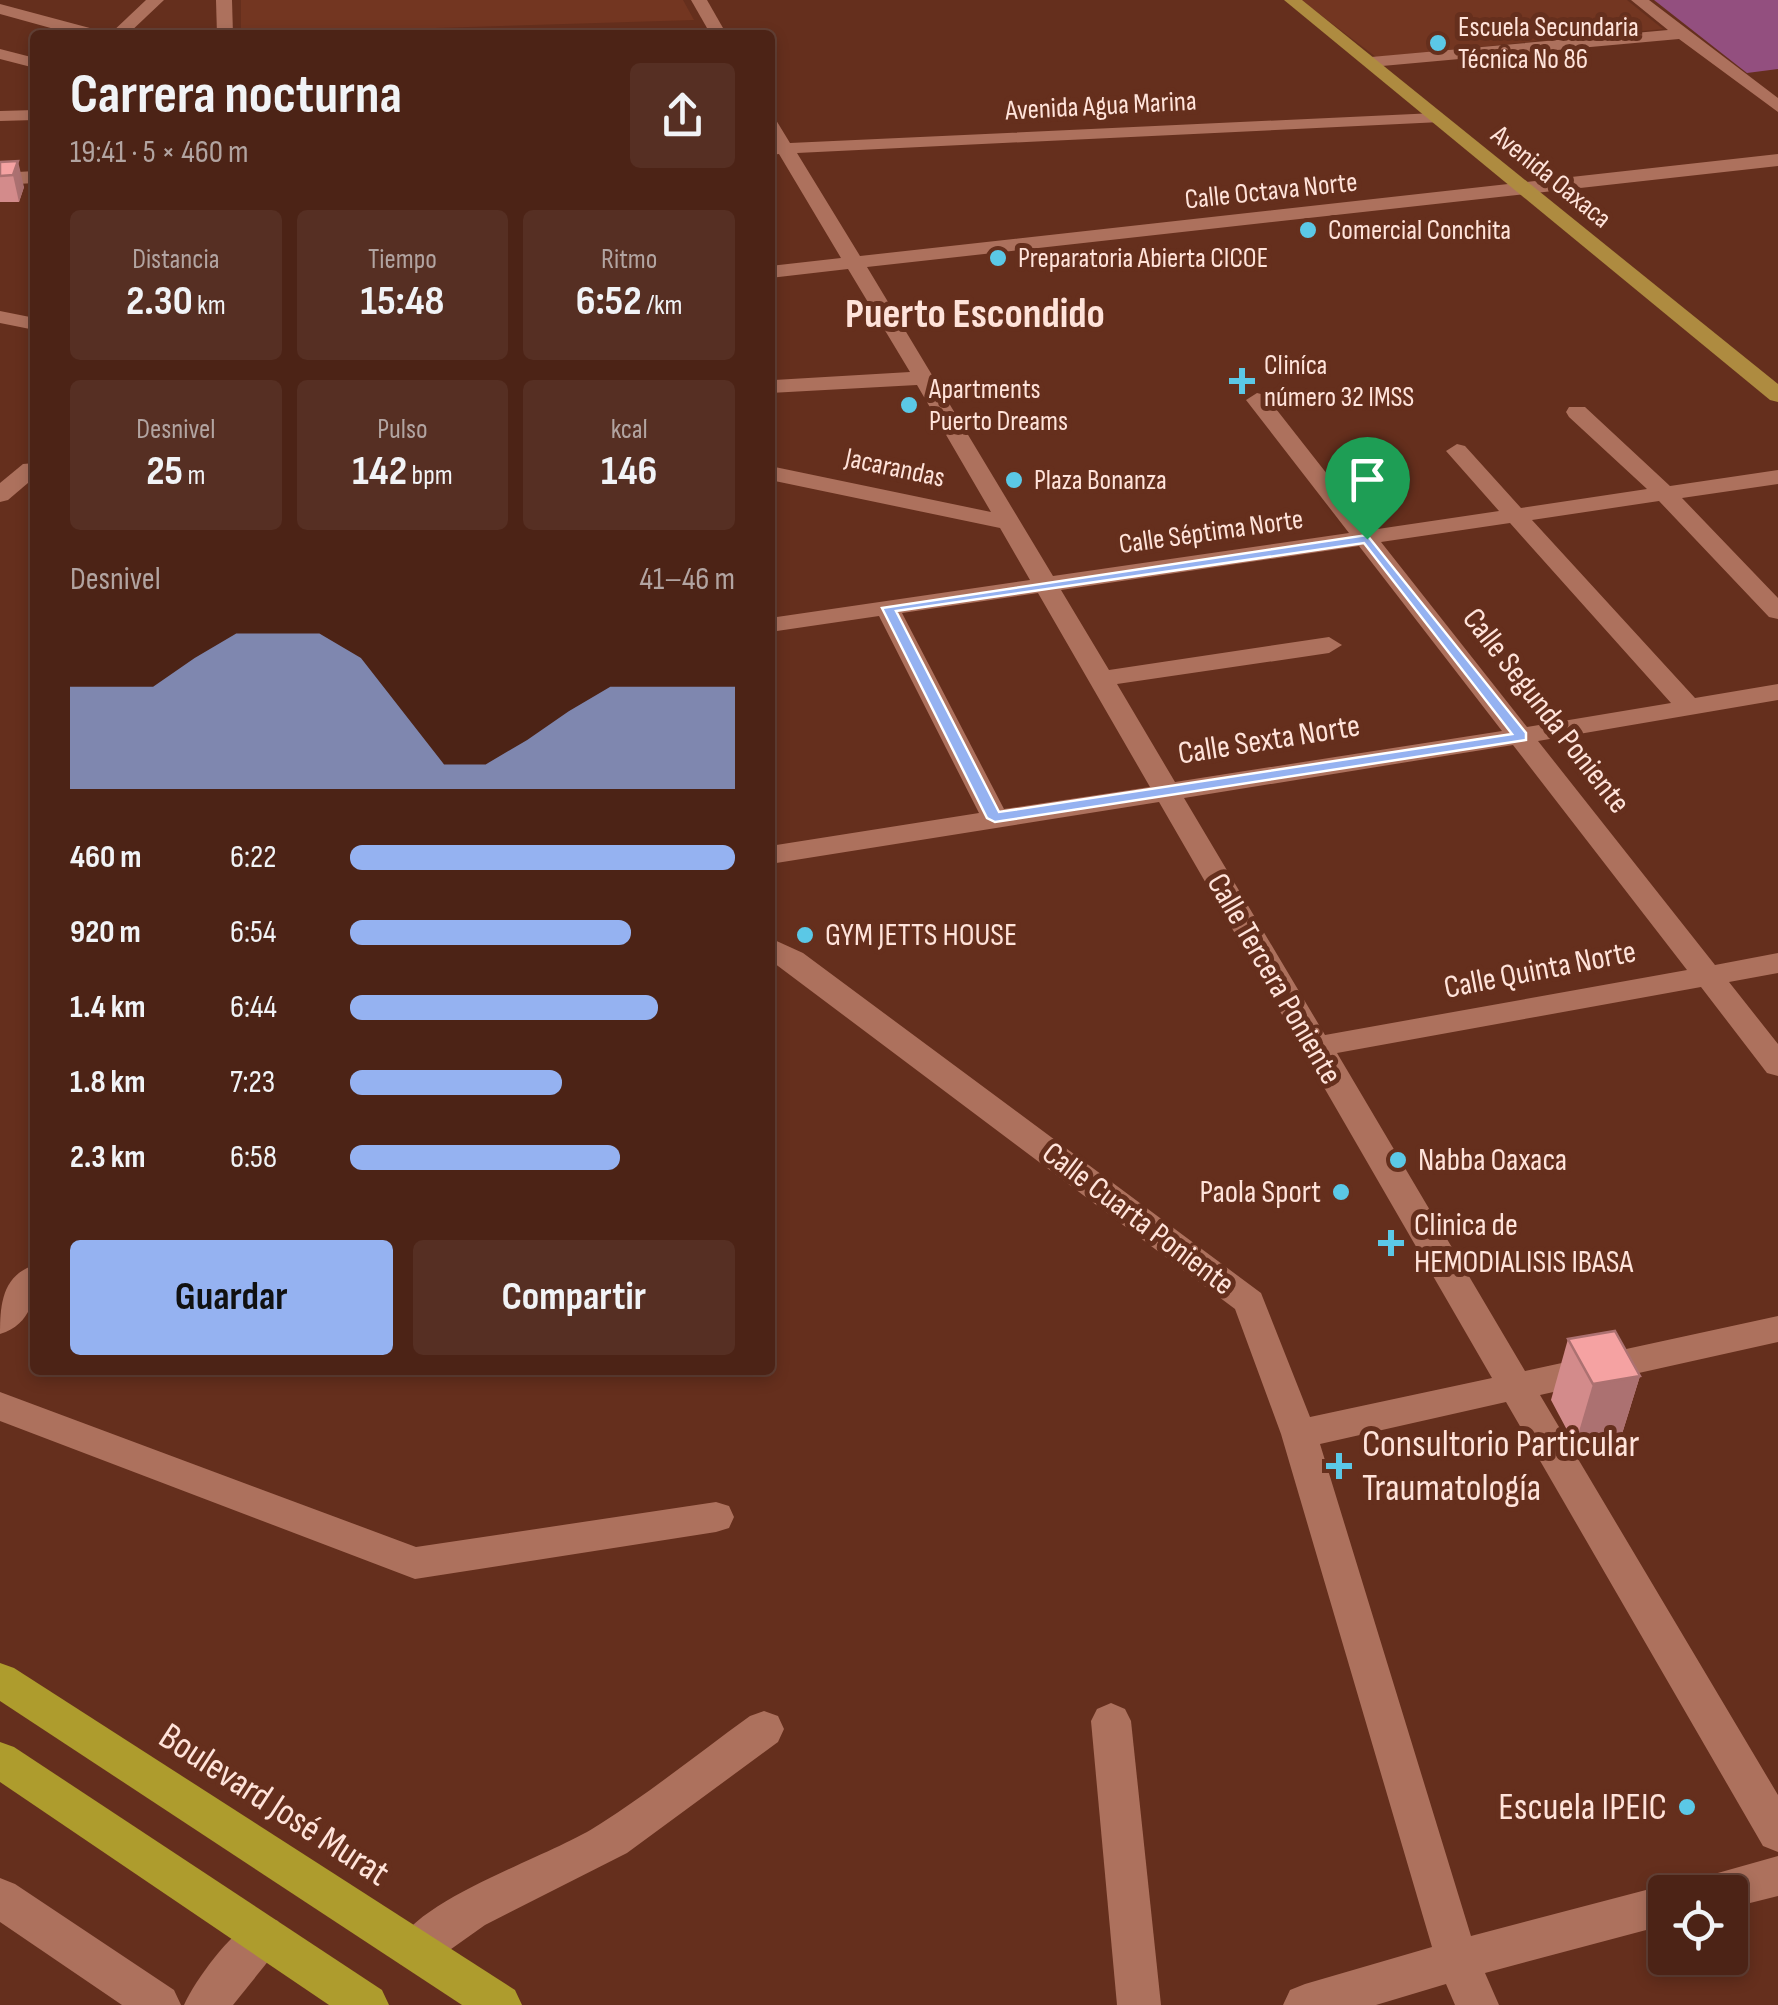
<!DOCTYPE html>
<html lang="es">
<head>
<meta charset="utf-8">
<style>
	:root { --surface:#4c2316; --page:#562f23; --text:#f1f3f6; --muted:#b2a4a1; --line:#634035; --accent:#95b2f1 }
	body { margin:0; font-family:"Sofia Sans Condensed",sans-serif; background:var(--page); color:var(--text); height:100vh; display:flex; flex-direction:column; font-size:38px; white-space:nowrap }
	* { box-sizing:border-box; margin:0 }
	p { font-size:32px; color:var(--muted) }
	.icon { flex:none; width:55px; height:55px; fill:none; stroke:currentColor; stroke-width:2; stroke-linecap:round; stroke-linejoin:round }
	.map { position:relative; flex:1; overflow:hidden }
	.details { position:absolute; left:30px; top:30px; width:745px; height:1345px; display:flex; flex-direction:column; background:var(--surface); border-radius:10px; box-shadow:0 5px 15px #0003,0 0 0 2px var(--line) }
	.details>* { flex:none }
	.fabs { position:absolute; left:1648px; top:1875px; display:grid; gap:20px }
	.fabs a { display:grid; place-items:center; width:100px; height:100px; border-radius:10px; background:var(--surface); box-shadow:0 5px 15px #0003,0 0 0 2px var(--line); font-size:50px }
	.pin { position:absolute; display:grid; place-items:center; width:85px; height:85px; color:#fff; margin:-102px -42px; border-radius:50% 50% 50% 0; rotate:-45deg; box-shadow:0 0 10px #0007 }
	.pin .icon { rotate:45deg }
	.round { display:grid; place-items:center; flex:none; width:105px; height:105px; border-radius:10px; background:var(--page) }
	.overview { display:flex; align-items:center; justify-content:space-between; height:170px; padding:0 40px }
	h1 { font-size:55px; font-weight:700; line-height:75px }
	.figures { display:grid; grid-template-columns:repeat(3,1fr); gap:15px; height:170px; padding:10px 40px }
	.figures div { display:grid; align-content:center; border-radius:10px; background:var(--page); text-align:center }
	.figures b { font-size:42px; font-weight:700 }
	.figures small { font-size:28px; font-weight:400 }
	.figures p { font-size:28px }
	.chart { height:280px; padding:20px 40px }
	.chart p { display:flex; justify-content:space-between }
	.chart svg { width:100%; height:180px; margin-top:10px; fill:var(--accent); opacity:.7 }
	.primary-button { display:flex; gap:20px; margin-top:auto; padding:20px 40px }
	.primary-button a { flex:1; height:115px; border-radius:10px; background:var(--accent); color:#111; font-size:40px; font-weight:700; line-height:115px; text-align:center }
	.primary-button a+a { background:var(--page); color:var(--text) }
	ul { padding:0 40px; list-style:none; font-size:32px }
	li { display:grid; grid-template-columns:160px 120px 1fr; align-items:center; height:75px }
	li i { height:25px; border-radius:12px; background:var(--accent) }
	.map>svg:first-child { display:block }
	.built { fill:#733621 }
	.green { fill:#934f7f }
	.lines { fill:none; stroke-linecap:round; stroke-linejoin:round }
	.minor { fill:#ad715d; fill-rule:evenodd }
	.major { fill:#ae8b40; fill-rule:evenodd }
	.highway { fill:#ae9c2d; fill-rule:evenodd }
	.wall { fill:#d38b8b }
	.shaded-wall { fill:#ac7171 }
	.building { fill:#f5a2a2; stroke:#ac7171; stroke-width:2.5 }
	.route { fill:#95b2f1; stroke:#fff; stroke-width:2.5; fill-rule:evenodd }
	.poi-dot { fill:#5bc8e6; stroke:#652f1d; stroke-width:4 }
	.labels { text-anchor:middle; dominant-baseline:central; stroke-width:10; stroke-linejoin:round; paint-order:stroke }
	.far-poi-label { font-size:28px; fill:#ffe3da; stroke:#652f1d; text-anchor:start }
	.far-street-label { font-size:28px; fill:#ffe3da; stroke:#652f1d }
	.street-label { font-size:32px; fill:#ffe3da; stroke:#652f1d }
	.poi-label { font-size:32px; fill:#ffe3da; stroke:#652f1d; text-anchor:start }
	.near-poi-label { font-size:38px; fill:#ffe3da; stroke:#652f1d; text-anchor:start }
	.near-street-label { font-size:38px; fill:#ffe3da; stroke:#652f1d }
	.far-town-label { font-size:42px; font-weight:bold; fill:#ffe3da; stroke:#652f1d }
</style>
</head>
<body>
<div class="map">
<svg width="1778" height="2005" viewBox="0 0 1778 2005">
	<rect width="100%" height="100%" fill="#652f1d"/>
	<g class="built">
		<path d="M 241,0 L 683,0 L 694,20 L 241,34 Z"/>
		<path d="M 1301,0 L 1627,0 L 1663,29 L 1376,57 Z"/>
	</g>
	<path class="green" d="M 1654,0 L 1778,0 L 1778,69 L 1747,73 Z"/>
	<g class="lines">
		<g class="minor">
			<path d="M 146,0 L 164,0 L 127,35 L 109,35 Z"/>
			<path d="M 216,0 L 232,0 L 233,35 L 217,35 Z"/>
			<path d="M 691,0 L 707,0 L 727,35 L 711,35 Z"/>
			<path d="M 1631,0 L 1649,0 L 1778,98 L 1778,112 L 1679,39 L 1371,67 L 1362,62 L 1371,57 L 1668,30 Z"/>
			<path d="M 0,4 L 101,31 L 103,35 L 76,35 L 0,14 Z"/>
			<path d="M 0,49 L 35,58 L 35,68 L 0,59 Z"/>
			<path d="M 35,110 L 35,120 L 0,121 L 0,111 Z"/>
			<path d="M 1435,113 L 1444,118 L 1441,122 L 797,153 L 860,256 L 1778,154 L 1778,166 L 867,267 L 1053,576 L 1349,533 L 1246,400 L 1257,393 L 1265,395 L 1371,530 L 1499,511 L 1446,451 L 1457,444 L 1465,446 L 1521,508 L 1647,489 L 1569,417 L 1566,412 L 1569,407 L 1585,407 L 1670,486 L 1778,470 L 1778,484 L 1682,498 L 1778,598 L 1778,619 L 1769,617 L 1659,501 L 1532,520 L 1695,698 L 1778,684 L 1778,700 L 1538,741 L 1715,965 L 1778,953 L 1778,973 L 1729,982 L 1778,1044 L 1778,1076 L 1767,1073 L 1701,987 L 1337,1053 L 1525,1371 L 1778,1316 L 1778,1342 L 1540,1395 L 1778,1795 L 1778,1852 L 1763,1846 L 1506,1402 L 1320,1444 L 1471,1936 L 1665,1885 L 1681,1892 L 1665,1892 L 1665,1925 L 1485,1973 L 1499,2005 L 1455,2005 L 1446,1984 L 1376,2005 L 1283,2005 L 1290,1990 L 1305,1984 L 1432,1947 L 1281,1434 L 1235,1309 L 770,960 L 770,938 L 803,953 L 1261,1293 L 1310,1417 L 1492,1378 L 1159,802 L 770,864 L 770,846 L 979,813 L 879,616 L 770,632 L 770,618 L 1030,580 L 1000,528 L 770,480 L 770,466 L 991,512 L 917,385 L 770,393 L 770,381 L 774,380 L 910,372 L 848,269 L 770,278 L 770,266 L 841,258 L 779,154 L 770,155 L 770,119 L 776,120 L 790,143 ZM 1510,523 L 1671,703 L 1527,727 L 1381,542 ZM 1359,546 L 1502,731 L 1175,782 L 1117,684 L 1329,653 L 1342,645 L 1329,637 L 1109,670 L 1061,590 ZM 1038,593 L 1150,787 L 1004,809 L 902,613 ZM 1513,745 L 1687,970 L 1325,1035 L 1184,798 Z"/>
			<path d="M 35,171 L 35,183 L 0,185 L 0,173 Z"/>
			<path d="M 0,311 L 35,318 L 35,330 L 0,323 Z"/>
			<path d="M 35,463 L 35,477 L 8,500 L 0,502 L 0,483 L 23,464 Z"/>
			<path d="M 35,1265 C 35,1295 34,1323 0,1334 C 0,1305 2,1275 35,1265 Z"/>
			<path d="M 0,1392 L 416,1547 L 716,1502 L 729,1506 L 734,1517 L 729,1528 L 716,1532 L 415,1579 L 0,1421 Z"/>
			<path d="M 1111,1703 L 1125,1709 L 1131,1721 L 1161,2005 L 1117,2005 L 1091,1721 L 1097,1709 Z"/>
			<path d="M 764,1711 L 778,1716 L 784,1729 L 778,1742 L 627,1853 L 485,1925 L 430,1964 L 415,1970 L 400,1964 L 394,1950 C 416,1897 551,1857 600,1824 C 652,1791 700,1752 750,1716 Z"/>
			<path d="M 1778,1856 L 1778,1896 L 1730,1908 L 1730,1892 L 1694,1892 L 1700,1878 Z"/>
			<path d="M 0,1878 L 15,1884 L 174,1990 L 181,2005 L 122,2005 L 0,1922 Z"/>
			<path d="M 263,1915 L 278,1921 L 284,1935 L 278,1949 L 233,2005 L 184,2005 C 196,1978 236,1925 263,1915 Z"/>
		</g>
		<path class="major" d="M 1284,0 L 1302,0 L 1778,384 L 1778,402 L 1770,400 Z"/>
		<g class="highway">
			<path d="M 0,1663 L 14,1668 L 515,1990 L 522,2005 L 462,2005 L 0,1701 Z"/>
			<path d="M 0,1742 L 14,1747 L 382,1990 L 389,2005 L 329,2005 L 0,1782 Z"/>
		</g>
	</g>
	<g class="wall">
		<path d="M 0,162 L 24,187 L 19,202 L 0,202 Z"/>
		<path d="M 1568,1339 L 1640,1376 L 1621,1437 L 1575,1445 L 1551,1400 Z"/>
	</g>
	<g class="shaded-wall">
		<path d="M 18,161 L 24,187 L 19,202 L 13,175 Z"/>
		<path d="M 1640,1376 L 1621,1437 L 1575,1445 L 1593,1384 Z"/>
	</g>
	<g class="building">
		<path d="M 18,161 L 13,175 L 0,176 L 0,162 Z"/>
		<path d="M 1615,1331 L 1640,1376 L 1593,1384 L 1568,1339 Z"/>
	</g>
	<path class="route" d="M 1367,535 L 1526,733 L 1526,740 L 995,822 L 987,818 L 882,608 ZM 1364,543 L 1512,734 L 999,812 L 896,611 Z"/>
	<g class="poi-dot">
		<circle cx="1438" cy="43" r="10"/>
		<circle cx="1308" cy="230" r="10"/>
		<circle cx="998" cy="258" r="10"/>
		<path d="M1237 366h10v10h10v10h-10v10h-10v-10h-10v-10h10z"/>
		<circle cx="909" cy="405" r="10"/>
		<circle cx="1014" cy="480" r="10"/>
		<circle cx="805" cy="935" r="10"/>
		<circle cx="1398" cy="1160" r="10"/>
		<circle cx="1341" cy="1192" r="10"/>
		<path d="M1386 1228h10v10h10v10h-10v10h-10v-10h-10v-10h10z"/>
		<path d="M1334 1451h10v10h10v10h-10v10h-10v-10h-10v-10h10z"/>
		<circle cx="1687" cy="1807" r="10"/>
	</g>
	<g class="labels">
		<g class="far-poi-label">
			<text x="1458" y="27">Escuela Secundaria<tspan x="1458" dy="32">Técnica No 86</tspan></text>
			<text x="1328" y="230">Comercial Conchita</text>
			<text x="1018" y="258">Preparatoria Abierta CICOE</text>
			<text x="1264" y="365">Cliníca<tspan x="1264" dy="32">número 32 IMSS</tspan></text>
			<text x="929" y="389">Apartments<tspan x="929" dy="32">Puerto Dreams</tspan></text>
			<text x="1034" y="480">Plaza Bonanza</text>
		</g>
		<g class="far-street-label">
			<text transform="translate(1101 106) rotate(-3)">Avenida Agua Marina</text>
			<text transform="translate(1551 177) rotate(39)">Avenida Oaxaca</text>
			<text transform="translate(1271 191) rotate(-6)">Calle Octava Norte</text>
			<text transform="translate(895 468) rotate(12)">Jacarandas</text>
			<text transform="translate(1211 532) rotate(-8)">Calle Séptima Norte</text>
		</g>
		<g class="street-label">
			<text transform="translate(1546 711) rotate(52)">Calle Segunda Poniente</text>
			<text transform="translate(1269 740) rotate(-9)">Calle Sexta Norte</text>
			<text transform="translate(1540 970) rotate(-11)">Calle Quinta Norte</text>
			<text transform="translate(1274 979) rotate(60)">Calle Tercera Poniente</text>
			<text transform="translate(1138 1219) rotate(37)">Calle Cuarta Poniente</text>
		</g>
		<g class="poi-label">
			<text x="825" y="935">GYM JETTS HOUSE</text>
			<text x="1418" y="1160">Nabba Oaxaca</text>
			<text x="1321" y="1192" text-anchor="end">Paola Sport</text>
			<text x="1414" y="1225">Clinica de<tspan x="1414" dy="37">HEMODIALISIS IBASA</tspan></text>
		</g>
		<g class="near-poi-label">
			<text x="1362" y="1444">Consultorio Particular<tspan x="1362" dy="44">Traumatología</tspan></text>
			<text x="1667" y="1807" text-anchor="end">Escuela IPEIC</text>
		</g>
		<g class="near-street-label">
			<text transform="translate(274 1805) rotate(33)">Boulevard José Murat</text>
		</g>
		<g class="far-town-label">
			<text x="975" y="314">Puerto Escondido</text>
		</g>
	</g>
</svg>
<div class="fabs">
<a><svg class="icon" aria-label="locate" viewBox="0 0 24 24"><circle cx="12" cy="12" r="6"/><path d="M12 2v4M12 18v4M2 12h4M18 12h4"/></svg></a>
</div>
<div class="pin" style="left:1367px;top:539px;background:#1e9e55"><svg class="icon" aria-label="arrive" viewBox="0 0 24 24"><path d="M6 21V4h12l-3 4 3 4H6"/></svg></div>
<section class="details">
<div class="overview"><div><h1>Carrera nocturna</h1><p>19:41 · 5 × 460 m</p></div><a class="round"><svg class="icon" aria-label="share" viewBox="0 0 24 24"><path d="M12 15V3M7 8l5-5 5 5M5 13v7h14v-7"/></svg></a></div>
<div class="figures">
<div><p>Distancia</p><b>2.30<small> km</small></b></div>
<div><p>Tiempo</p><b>15:48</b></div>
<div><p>Ritmo</p><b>6:52<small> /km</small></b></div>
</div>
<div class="figures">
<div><p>Desnivel</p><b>25<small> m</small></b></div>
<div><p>Pulso</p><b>142<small> bpm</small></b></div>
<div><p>kcal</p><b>146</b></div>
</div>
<div class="chart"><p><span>Desnivel</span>41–46 m</p>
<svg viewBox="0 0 160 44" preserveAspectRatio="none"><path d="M0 44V19L10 19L20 19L30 12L40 6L50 6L60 6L70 12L80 25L90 38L100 38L110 32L120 25L130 19L140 19L150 19L160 19V44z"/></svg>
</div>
<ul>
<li><b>460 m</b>6:22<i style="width:100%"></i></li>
<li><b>920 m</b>6:54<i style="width:73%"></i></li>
<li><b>1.4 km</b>6:44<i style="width:80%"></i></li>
<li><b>1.8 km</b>7:23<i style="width:55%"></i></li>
<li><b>2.3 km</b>6:58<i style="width:70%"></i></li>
</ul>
<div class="primary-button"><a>Guardar</a><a>Compartir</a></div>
</section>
</div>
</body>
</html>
